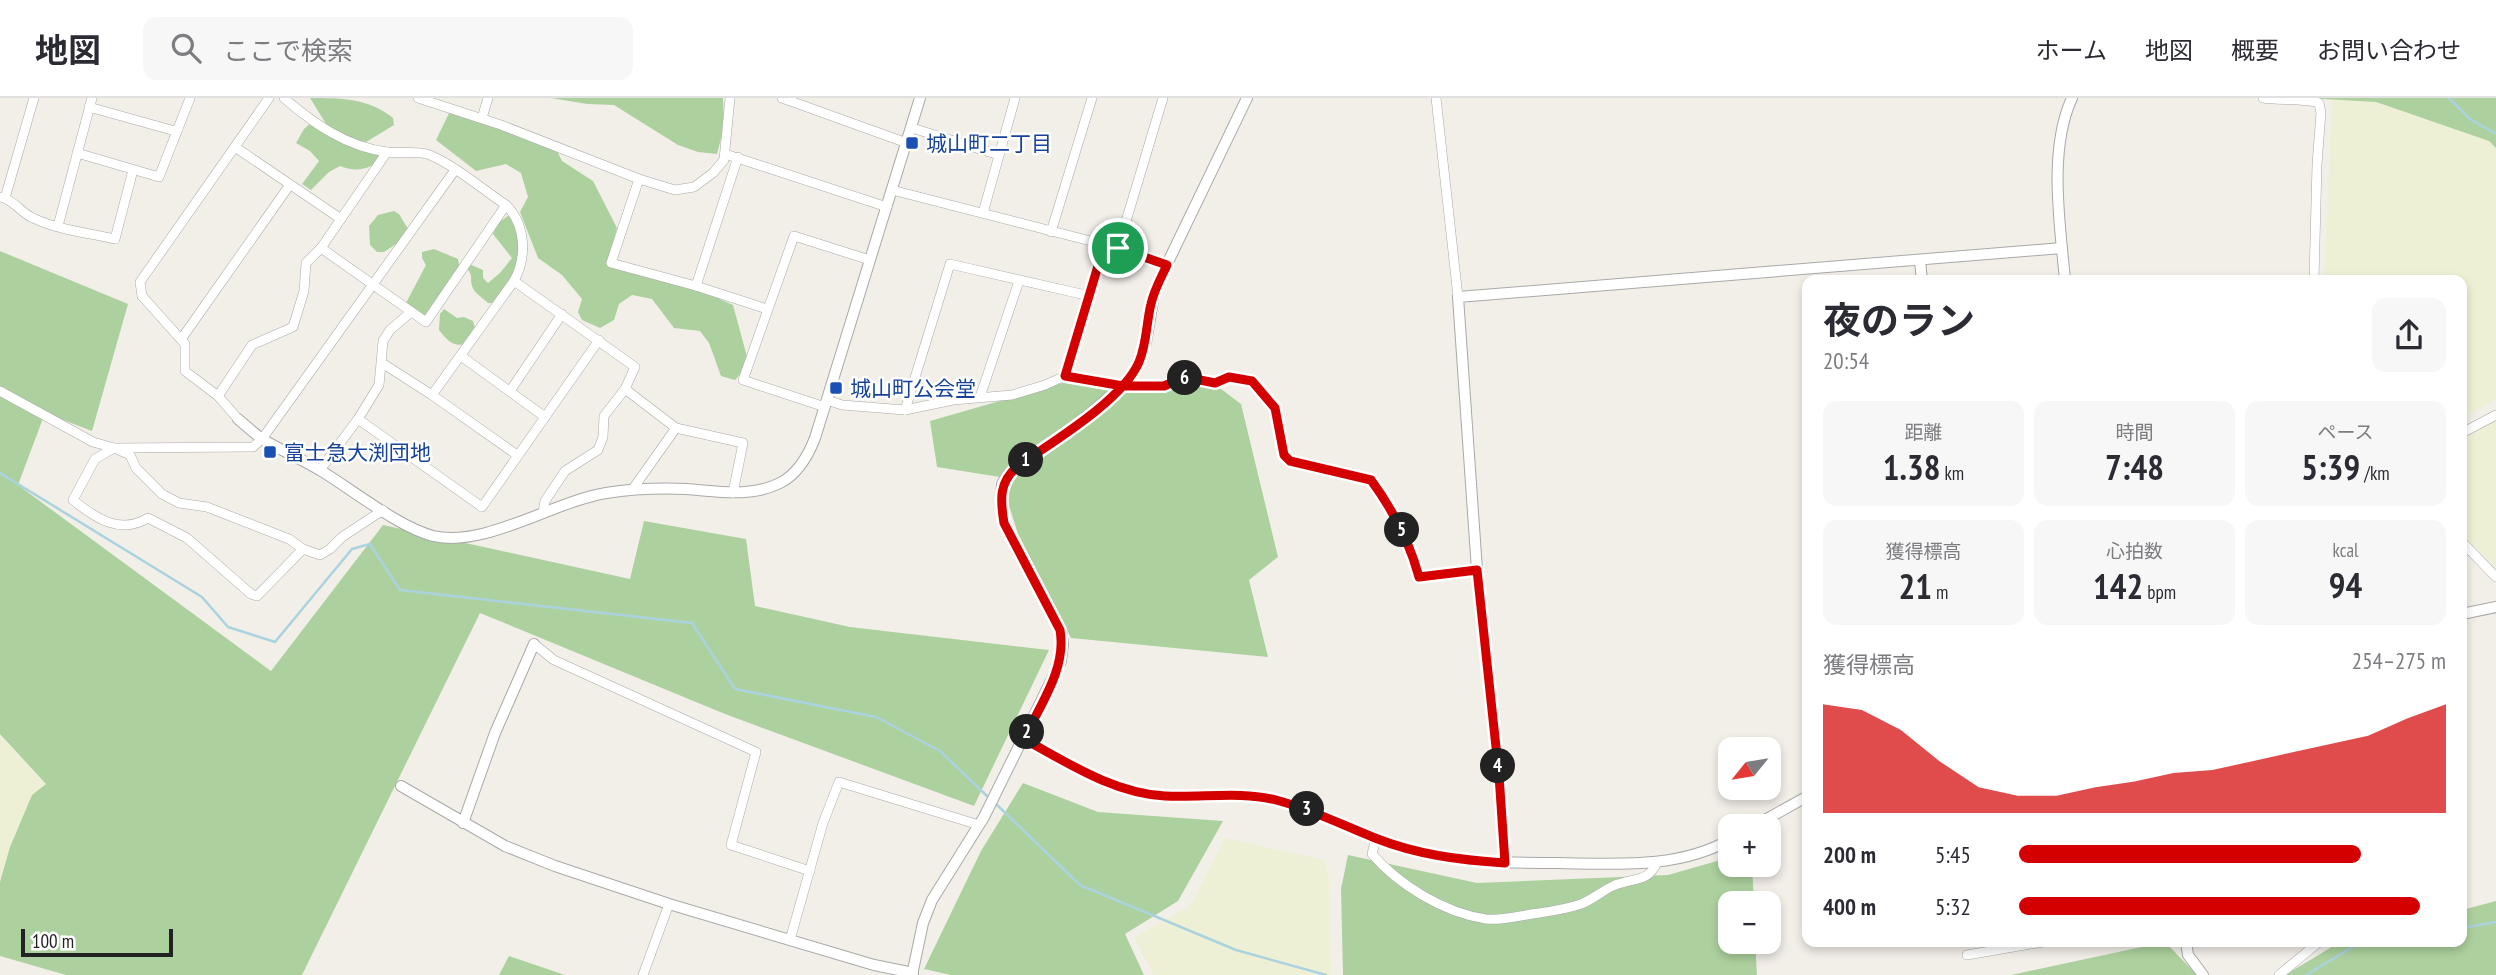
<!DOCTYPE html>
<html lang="ja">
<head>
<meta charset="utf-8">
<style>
	:root { --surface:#fff; --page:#f7f7f7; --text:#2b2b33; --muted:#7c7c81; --line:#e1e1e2; --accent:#d40000 }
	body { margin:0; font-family:"PT Sans Narrow","Noto Sans JP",sans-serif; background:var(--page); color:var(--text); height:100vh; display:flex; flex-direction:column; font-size:26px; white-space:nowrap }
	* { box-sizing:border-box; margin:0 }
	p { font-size:23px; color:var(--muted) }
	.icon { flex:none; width:38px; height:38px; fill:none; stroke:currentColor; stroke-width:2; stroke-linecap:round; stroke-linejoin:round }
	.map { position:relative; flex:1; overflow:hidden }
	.side { position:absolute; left:1802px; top:177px; width:665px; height:672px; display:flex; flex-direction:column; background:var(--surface); border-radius:14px; box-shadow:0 4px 10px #0003 }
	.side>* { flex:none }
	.needle { width:46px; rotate:240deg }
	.controls { position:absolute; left:1718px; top:639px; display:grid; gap:14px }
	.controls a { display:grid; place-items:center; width:63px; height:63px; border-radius:14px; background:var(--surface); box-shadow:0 4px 10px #0003; font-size:35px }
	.scale { position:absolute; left:21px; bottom:18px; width:152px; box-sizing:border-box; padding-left:7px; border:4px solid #222; border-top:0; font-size:19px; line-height:24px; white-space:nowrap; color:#222; -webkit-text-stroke:5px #fff; paint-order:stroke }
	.pin { position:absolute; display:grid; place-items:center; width:60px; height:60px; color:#fff; margin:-30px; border:4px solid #fff; border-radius:50%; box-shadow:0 2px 7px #0007 }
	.km { position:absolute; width:35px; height:35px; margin:-18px; border-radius:50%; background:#222; color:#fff; font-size:19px; line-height:35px; text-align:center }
	.round { display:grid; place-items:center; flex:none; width:74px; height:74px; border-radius:14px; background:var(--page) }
	.head { display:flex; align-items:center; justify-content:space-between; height:119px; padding:0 21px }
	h1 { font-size:38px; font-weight:700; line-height:52px }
	.stats { display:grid; grid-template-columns:repeat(3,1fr); gap:10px; height:119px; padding:7px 21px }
	.stats div { display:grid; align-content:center; border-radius:14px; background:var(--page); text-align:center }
	.stats b { font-size:35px; font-weight:700 }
	.stats small { font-size:19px; font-weight:400 }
	.stats p { font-size:19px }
	.chart { height:196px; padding:14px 21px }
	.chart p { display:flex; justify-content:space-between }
	.chart svg { width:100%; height:126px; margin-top:7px; fill:var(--accent); opacity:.7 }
	ul { padding:0 21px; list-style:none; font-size:23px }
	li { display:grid; grid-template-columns:112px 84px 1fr; align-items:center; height:52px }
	li i { height:18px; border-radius:9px; background:var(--accent) }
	header { display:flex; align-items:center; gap:42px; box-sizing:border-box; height:98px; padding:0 35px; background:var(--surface); border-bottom:2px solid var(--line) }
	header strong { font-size:33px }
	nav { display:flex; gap:38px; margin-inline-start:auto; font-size:24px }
	.search { width:490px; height:63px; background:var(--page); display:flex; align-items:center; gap:18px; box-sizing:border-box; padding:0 24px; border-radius:14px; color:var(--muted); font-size:26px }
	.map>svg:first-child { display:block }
	.farmland { fill:#eef0d5 }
	.forest { fill:#add19e }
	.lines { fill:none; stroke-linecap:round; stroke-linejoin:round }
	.stream { stroke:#aad3df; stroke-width:2.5 }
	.minor-casing { stroke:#a9a9a9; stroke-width:10 }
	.tertiary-casing { stroke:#a9a9a9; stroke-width:12 }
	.minor { stroke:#fff; stroke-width:9 }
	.tertiary { stroke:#fff; stroke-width:10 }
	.route-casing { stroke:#fff; stroke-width:14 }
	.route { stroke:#d40000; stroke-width:9 }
	.transit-dot { fill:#1a4fb4; stroke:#fff; stroke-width:2.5 }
	.labels { text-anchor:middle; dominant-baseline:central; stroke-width:5; stroke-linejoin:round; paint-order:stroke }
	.transit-label { font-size:21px; fill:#164399; stroke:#fff; text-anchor:start }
</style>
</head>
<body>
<header>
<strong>地図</strong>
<div class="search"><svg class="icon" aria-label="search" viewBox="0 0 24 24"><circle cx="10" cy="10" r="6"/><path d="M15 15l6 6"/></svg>ここで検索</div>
<nav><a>ホーム</a><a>地図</a><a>概要</a><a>お問い合わせ</a></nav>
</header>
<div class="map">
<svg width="2496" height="877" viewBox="0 0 2496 877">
	<rect width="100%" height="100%" fill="#f2efe9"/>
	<g class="farmland">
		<path d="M 2332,0 L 2368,2 L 2489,43 L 2496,50 L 2496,301 L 2462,321 L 2462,182 L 2324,182 Z"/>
		<path d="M 2496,323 L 2496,472 L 2487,460 L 2462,437 L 2462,340 Z"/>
		<path d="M 0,637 L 46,686 L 0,784 Z"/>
		<path d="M 1225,740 L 1325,762 L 1329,781 L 1331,877 L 1154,877 L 1134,839 L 1190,808 Z"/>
	</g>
	<g class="forest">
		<path d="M 310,0 C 340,0 369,0 393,20 L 394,27 L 366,44 L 356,42 L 385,58 C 372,71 357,75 340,68 L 329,74 L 311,92 L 302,86 L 319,63 L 310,53 L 296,45 L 304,31 L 313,23 L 328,29 Z"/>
		<path d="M 551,0 L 723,0 L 724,29 L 717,56 L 698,54 L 678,47 L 614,7 L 587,6 Z"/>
		<path d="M 2306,0 L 2496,0 L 2496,50 L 2489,43 L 2376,4 Z"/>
		<path d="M 451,11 L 554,47 L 562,63 L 593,83 L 617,130 L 607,167 L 679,183 L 733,207 L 749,266 L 735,282 L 721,278 L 709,245 L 700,233 L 674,230 L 652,201 L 632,197 L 619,206 L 614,222 L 600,230 L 582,222 L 578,214 L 582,201 L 562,177 L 538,160 L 520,114 L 528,99 L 521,75 L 506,66 L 476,73 L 436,42 Z"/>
		<path d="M 394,113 L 399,116 L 408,131 L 405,140 L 384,154 L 377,154 L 370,147 L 369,128 L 378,117 Z"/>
		<path d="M 509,117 C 533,161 520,167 495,205 L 488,205 C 483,200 474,195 472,188 C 470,181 473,178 468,172 L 469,166 L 483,172 L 483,180 L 488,185 L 500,175 L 512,160 L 493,136 L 497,126 Z"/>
		<path d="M 434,151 L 458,161 L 460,171 L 424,220 L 406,205 L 426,167 L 422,160 L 422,154 Z"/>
		<path d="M 0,153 L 128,206 L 92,333 L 45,315 L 18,387 L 271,573 L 383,427 L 630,481 L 644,423 L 746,441 L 755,508 L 850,529 L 1049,552 L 974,708 L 725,616 L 480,515 L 302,877 L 66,877 L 0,858 L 0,784 L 10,749 L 32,697 L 46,686 L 0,636 Z"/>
		<path d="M 444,211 L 457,220 L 464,219 L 473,223 L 475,230 L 466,246 C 452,249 447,242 439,232 L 440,216 Z"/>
		<path d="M 1196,272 L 1241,306 L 1278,459 L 1249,482 L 1268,559 L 1071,540 L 1018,436 L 1000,379 L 937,369 L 930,323 L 1066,284 L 1126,295 Z"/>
		<path d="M 1023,685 L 1098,714 L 1223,723 L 1178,803 L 1125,836 L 1144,877 L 951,877 L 924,871 L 981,753 Z"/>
		<path d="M 1348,757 L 1477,785 L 1668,777 L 1731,759 L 1731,766 L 1752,767 L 1754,805 L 1731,805 L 1731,844 L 1755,844 L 1757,877 L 1343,877 L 1341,791 Z"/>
		<path d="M 2496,803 L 2496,877 L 2285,877 L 2340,844 L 2462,844 L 2462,812 Z"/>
		<path d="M 2165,844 L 2197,877 L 2011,877 Z"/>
		<path d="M 509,858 L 565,877 L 566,877 L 499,877 Z"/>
	</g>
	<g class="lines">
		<g class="stream">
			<path d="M 2449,0 L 2470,21 L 2496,36"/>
			<path d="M 0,375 L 202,499 L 228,529 L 275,544 L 352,451 L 370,446 L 400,492 L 692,525 L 735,591 L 876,619 L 940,653 L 988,699"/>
			<path d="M 996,706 L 1080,787 L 1236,852 L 1326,877"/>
			<path d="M 2462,830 L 2496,824"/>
			<path d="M 2306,877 L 2361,844"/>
		</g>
		<g class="minor-casing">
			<g id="minor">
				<path d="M 284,0 C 314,26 347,49 387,54 C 400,56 419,52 430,57 C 457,69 482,91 506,107 C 526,127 527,159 514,183 L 635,269 L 625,291 L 604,318 L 603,339 L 598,352 L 565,373 L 545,403 L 543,414"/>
				<path d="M 418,0 L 501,27 L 639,81 L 675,92 L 694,89 L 713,75 L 724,62 L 730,0"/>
				<path d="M 782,0 L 907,45"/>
				<path d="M 1436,0 L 1458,199"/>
				<path d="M 2263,0 C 2276,2 2311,1 2319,5 L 2321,15 L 2317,66 L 2314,182"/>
				<path d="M 89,9 L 175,33"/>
				<path d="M 482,20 L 488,0"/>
				<path d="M 912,30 L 999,57"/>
				<path d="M 235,49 L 341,121"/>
				<path d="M 77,55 L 159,79 L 190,0"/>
				<path d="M 725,56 L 887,109"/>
				<path d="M 639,81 L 611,165 L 696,188 L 767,211"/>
				<path d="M 892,92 L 1118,150 L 1167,167"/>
				<path d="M 0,99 C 13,101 21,115 33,120 C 58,132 88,135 115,141 L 133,72"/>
				<path d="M 5,100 L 34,0"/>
				<path d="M 983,115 L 1015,0"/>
				<path d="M 58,128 L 92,0"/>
				<path d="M 1051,134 L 1092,0"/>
				<path d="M 321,150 L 426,224 L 506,107"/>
				<path d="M 1118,150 L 1163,0"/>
				<path d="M 696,188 L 738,59"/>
				<path d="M 182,240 L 289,88"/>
				<path d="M 461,258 L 545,319"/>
				<path d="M 382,265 L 432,297 L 517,357"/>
				<path d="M 1065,278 L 1104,148"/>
				<path d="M 625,291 L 676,330 L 743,345 L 733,395"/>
				<path d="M 0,293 L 93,344 L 114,350 L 253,349 L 262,341 L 455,72"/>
				<path d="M 510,293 L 562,216"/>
				<path d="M 432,297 L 514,183"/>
				<path d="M 218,298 L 252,247 L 293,229 L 304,193 L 306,165 L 321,150 L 387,54"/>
				<path d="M 980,299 L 1019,183"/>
				<path d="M 827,302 L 842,307 L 905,312 L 953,302 L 1012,297 L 1045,287 L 1065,278 L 1123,288 L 1164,288 L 1185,280 L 1215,285 L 1229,279 L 1252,283 L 1275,309 L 1284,357 L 1290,364 L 1371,381 C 1393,412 1409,442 1419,479 L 1477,472"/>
				<path d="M 825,309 L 743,282 L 794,138 L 870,162"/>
				<path d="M 905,312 L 950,166 L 1090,198"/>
				<path d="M 238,321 L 218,298 L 185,273 L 185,246 L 142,198 L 140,184 L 269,0"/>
				<path d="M 358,321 L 482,409 L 599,242"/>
				<path d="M 2462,335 L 2496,317"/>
				<path d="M 114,350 L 130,357 L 136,370 L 162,396 L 179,405 L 207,409 L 289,441 L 303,451 L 257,498 L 251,496 L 187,440 L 148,420 C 120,437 95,420 73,402 L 95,361 Z"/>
				<path d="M 320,372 L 358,321 L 379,287 L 383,243 L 390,232 L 411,214"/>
				<path d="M 632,392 L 676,330"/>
				<path d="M 2462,444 L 2496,479"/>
				<path d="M 303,451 L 320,457 L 330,451 L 342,439 L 383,412"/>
				<path d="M 534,546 L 554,562 L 756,654 L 731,747 L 810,773"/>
				<path d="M 1376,740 L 1372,756 C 1399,787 1444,815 1486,821 C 1503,823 1522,817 1539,815 C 1553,813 1567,811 1581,806 C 1592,802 1602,793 1613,788 C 1632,779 1648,786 1657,764"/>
				<path d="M 790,842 L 823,725 L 839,684 L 979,727"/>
				<path d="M 1967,857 L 2043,844"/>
				<path d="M 643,877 L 669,806"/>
				<path d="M 2279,877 L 2319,844"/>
			</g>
		</g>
		<g class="tertiary-casing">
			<g id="tertiary">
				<path d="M 1920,163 L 1922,182"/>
				<path d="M 2065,182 C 2060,126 2048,52 2072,0"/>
				<path d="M 238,321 C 246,328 254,335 262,341 C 282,353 304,362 323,374 C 354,393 399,429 433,438 C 485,450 552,404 606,395 C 632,391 660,390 686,391 C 717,393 750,400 780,385 C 798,376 808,358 815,340 L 920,0"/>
				<path d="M 2462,516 L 2496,509"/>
				<path d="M 1024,641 C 1068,665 1113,695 1165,698 C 1201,700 1236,694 1272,701 C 1319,711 1361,737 1406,750 C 1456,765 1507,765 1559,765 C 1617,766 1679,771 1731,741"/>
				<path d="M 401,688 L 505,748 L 555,768 L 669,806 L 874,867 L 913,875"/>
				<path d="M 463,725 L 495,635 L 534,546"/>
				<path d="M 1754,728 L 1808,698"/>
				<path d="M 1505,765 L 1499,677 L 1477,472 L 1458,199 L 2062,150"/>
				<path d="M 2186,844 L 2188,857 L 2203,877"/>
				<path d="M 912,877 L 923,825 L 932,802 L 984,719 L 1061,563 L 1063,546 L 1061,532 L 1004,424 L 1001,405 L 1002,386 L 1009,375 L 1077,326 L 1123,288 L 1134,274 L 1146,244 L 1155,191 L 1247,0"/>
			</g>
		</g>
		<use href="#minor" class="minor"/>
		<use href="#tertiary" class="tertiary"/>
	</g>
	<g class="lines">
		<g class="route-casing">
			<path id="route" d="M 1118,150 L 1167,167 C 1161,180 1154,192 1151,206 C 1146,226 1147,245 1139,264 C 1123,302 1052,344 1018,368 C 999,384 1000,401 1004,425 L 1060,532 C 1067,570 1040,607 1024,641 C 1068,665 1113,695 1165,698 C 1202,700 1240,693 1276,702 C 1311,711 1342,727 1375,740 C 1418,757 1460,762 1505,765 L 1499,677 L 1477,472 L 1419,479 C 1409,442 1393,412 1371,382 L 1290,363 L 1284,357 L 1275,310 L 1252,283 L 1229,279 L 1215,285 L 1185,279 L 1164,288 L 1123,288 L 1065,278 L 1104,148 L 1118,150"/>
		</g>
		<use href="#route" class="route"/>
	</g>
	<g class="transit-dot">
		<rect x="905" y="38" width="14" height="14" rx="3.5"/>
		<rect x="829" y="283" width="14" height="14" rx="3.5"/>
		<rect x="263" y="347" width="14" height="14" rx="3.5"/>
	</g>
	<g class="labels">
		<g class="transit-label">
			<text x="926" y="45">城山町二丁目</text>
			<text x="850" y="290">城山町公会堂</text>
			<text x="284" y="354">富士急大渕団地</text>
		</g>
	</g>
</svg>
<div class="controls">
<a><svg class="needle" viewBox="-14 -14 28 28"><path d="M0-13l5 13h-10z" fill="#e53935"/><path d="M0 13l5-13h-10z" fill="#7c7c81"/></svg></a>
<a>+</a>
<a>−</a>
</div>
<div class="scale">100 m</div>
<div class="pin" style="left:1118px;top:150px;background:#1e9e55"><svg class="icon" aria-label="arrive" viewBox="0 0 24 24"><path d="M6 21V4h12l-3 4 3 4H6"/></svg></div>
<b class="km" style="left:1026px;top:362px">1</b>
<b class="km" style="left:1027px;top:634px">2</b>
<b class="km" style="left:1307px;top:711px">3</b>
<b class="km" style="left:1498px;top:668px">4</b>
<b class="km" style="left:1402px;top:432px">5</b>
<b class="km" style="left:1185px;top:280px">6</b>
<section class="side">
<div class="head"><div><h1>夜のラン</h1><p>20:54</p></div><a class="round"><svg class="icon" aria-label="share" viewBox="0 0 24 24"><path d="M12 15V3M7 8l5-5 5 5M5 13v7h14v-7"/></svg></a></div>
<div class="stats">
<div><p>距離</p><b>1.38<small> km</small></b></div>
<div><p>時間</p><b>7:48</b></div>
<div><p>ペース</p><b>5:39<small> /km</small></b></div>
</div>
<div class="stats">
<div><p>獲得標高</p><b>21<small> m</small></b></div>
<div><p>心拍数</p><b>142<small> bpm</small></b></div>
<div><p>kcal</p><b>94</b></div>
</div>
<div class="chart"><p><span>獲得標高</span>254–275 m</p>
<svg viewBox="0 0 160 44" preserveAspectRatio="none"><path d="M0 44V6L10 8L20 15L30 26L40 35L50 38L60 38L70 35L80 33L90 30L100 29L110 26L120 23L130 20L140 17L150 11L160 6V44z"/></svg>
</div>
<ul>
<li><b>200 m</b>5:45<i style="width:80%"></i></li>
<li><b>400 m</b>5:32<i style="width:94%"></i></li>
</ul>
</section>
</div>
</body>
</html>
